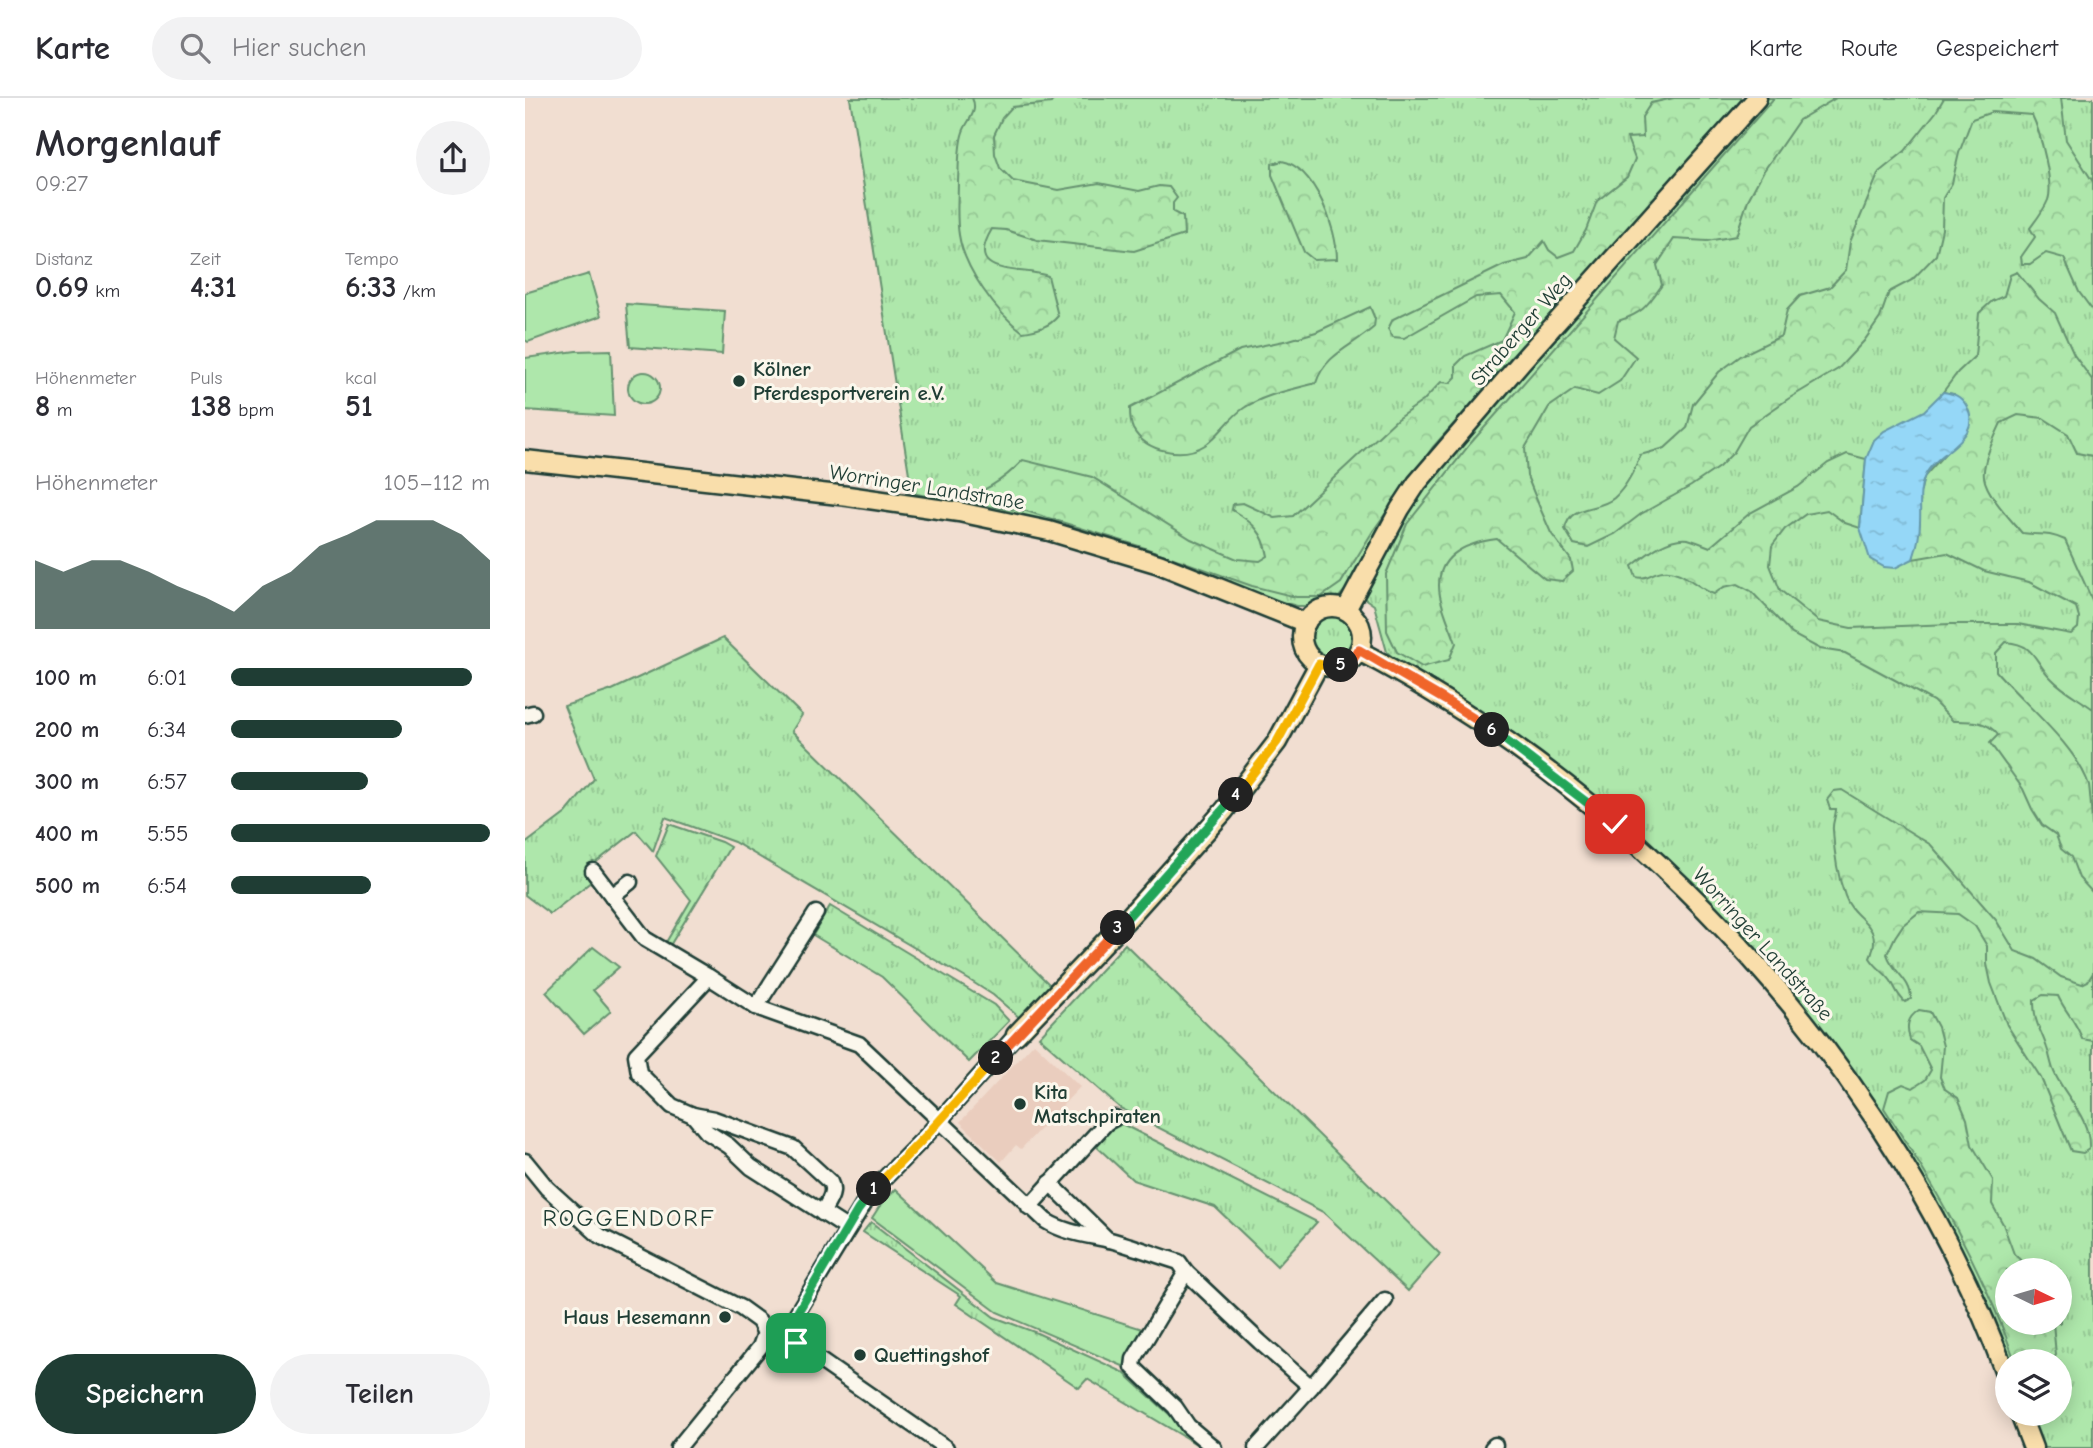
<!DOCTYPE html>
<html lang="de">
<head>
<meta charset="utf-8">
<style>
	:root { --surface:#fff; --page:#f2f2f3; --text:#2b2b33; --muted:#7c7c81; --line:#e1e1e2; --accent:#1f3d34 }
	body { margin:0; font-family:"Comic Neue",sans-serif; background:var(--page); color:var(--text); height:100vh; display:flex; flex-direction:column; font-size:26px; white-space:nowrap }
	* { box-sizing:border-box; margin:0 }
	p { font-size:23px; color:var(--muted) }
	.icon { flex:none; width:38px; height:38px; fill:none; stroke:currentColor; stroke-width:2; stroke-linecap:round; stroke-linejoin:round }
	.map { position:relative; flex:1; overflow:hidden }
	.sheet { display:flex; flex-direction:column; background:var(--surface); width:525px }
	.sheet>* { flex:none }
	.needle { width:46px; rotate:95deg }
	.tools { position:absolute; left:1470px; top:1160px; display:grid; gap:14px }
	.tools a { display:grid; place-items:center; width:77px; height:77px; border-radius:50%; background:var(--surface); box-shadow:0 4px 18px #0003; font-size:35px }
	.pin { position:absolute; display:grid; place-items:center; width:60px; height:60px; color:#fff; margin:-30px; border-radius:14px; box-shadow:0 4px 10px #0006 }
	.km { position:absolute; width:35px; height:35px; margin:-18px; border-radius:50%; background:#222; color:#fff; font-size:19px; line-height:35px; text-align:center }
	.round { display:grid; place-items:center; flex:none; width:74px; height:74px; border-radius:37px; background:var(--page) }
	.headline { display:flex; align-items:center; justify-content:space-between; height:119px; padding:0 35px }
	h1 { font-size:38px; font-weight:700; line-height:52px }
	.stats { display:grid; grid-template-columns:repeat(3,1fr); gap:10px; height:119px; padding:7px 35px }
	.stats div { display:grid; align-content:center }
	.stats b { font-size:30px; font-weight:700 }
	.stats small { font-size:19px; font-weight:400 }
	.stats p { font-size:19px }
	.chart { height:196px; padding:14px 35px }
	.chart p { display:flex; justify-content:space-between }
	.chart svg { width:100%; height:126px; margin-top:7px; fill:var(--accent); opacity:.7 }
	.primary-button { display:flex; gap:14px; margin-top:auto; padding:14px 35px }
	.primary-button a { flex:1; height:80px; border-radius:42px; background:var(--accent); color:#fff; font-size:28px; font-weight:700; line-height:80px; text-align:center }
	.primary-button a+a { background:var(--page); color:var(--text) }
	ul { padding:0 35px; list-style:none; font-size:23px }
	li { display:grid; grid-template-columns:112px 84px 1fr; align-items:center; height:52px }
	li i { height:18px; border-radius:9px; background:var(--accent) }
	header { display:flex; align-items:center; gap:42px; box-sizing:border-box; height:98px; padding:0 35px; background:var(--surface); border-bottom:2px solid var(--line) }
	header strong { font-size:33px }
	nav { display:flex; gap:38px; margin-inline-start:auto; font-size:24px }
	.search { width:490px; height:63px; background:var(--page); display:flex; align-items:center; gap:18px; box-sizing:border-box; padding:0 24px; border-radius:38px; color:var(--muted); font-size:26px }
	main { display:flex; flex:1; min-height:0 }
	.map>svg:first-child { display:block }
	.built { fill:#eacdbe }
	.grass { fill:url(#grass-tufts); stroke:#669270; stroke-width:2; fill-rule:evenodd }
	.forest { fill:url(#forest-crowns); stroke:#669270; stroke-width:2 }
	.green { fill:#aee7ab; stroke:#669270; stroke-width:2 }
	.water { fill:url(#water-ripples); stroke:#6699a9; stroke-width:2 }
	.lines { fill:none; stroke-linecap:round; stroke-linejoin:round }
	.minor-casing { stroke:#1f3d34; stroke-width:19 }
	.major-casing { stroke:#1f3d34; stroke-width:23 }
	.minor { stroke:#fbf7ec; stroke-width:14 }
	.major { stroke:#f9deab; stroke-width:18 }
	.split-1-casing { stroke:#fff; stroke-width:14 }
	.split-2-casing { stroke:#fff; stroke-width:14 }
	.split-3-casing { stroke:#fff; stroke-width:14 }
	.split-4-casing { stroke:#fff; stroke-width:14 }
	.split-5-casing { stroke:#fff; stroke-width:14 }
	.split-6-casing { stroke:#fff; stroke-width:14 }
	.split-7-casing { stroke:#fff; stroke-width:14 }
	.split-1 { stroke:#22a559; stroke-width:9 }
	.split-2 { stroke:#f5b400; stroke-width:9 }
	.split-3 { stroke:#f0652b; stroke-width:9 }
	.split-4 { stroke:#22a559; stroke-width:9 }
	.split-5 { stroke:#f5b400; stroke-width:9 }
	.split-6 { stroke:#f0652b; stroke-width:9 }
	.split-7 { stroke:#22a559; stroke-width:9 }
	.poi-dot { fill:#1f3d34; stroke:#fbf7ec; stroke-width:2.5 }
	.labels { text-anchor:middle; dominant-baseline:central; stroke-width:6; stroke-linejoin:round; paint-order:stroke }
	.street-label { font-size:21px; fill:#1f3d34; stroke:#fbf7ec }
	.poi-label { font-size:21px; font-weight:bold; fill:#1f3d34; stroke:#fbf7ec; text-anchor:start }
	.quarter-label { font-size:24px; letter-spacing:2px; fill:#1f3d34; stroke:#fbf7ec }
</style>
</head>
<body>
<header>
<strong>Karte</strong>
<div class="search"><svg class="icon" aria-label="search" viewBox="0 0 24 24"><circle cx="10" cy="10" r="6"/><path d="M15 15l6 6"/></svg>Hier suchen</div>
<nav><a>Karte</a><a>Route</a><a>Gespeichert</a></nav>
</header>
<main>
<section class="sheet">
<div class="headline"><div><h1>Morgenlauf</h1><p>09:27</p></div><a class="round"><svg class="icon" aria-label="share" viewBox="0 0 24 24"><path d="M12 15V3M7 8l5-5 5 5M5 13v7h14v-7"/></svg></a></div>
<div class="stats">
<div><p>Distanz</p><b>0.69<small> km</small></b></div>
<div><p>Zeit</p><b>4:31</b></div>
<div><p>Tempo</p><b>6:33<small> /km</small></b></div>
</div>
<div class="stats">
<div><p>Höhenmeter</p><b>8<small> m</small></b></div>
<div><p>Puls</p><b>138<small> bpm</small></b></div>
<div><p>kcal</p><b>51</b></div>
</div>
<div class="chart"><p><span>Höhenmeter</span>105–112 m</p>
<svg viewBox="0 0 160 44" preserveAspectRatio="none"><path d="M0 44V20L10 24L20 20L30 20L40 24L50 29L60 33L70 38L80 29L90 24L100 15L110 11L120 6L130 6L140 6L150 11L160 20V44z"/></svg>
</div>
<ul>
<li><b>100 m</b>6:01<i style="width:93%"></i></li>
<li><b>200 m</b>6:34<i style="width:66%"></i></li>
<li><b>300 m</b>6:57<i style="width:53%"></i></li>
<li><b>400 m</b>5:55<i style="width:100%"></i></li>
<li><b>500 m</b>6:54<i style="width:54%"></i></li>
</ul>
<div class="primary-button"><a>Speichern</a><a>Teilen</a></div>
</section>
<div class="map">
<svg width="1568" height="1350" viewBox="0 0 1568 1350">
	<defs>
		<pattern id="grass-tufts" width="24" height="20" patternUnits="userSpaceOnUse" patternTransform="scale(1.75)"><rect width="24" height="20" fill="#aee7ab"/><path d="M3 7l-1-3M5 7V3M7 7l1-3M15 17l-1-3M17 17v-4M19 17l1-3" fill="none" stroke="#95c794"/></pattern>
		<pattern id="forest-crowns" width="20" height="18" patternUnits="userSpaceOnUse" patternTransform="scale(1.75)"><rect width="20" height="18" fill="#aee7ab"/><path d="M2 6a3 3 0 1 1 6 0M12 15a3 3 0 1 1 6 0" fill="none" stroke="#95c794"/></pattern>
		<pattern id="water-ripples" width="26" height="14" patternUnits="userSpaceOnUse" patternTransform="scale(1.75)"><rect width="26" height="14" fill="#95d7f7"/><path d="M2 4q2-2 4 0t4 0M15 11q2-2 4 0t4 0" fill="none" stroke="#80b9d4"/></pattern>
	</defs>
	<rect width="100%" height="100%" fill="#f1ded1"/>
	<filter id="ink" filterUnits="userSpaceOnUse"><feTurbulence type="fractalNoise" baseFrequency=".0143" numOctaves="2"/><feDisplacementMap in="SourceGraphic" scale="14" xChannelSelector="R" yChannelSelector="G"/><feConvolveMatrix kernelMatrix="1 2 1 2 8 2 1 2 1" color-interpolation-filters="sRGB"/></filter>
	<g filter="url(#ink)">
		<path class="built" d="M 509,945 L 555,989 L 496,1051 L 491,1047 L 476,1064 L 435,1024 Z"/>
		<g class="grass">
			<path d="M 325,0 L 1568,0 L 1568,1350 L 1516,1350 L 1505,1316 L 1535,1316 L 1535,1264 L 1483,1263 L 1318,962 L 1202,822 L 1126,749 L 1002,648 L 875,566 L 862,554 L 849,507 L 823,489 L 813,500 L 786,508 L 772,508 L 746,501 L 659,466 L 533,427 L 387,395 ZM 1482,1172 L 1535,1172 L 1535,1225 L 1482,1225 Z"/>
			<circle cx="807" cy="539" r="21"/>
			<path d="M 198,540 L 277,617 L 267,633 L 528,890 L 496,921 L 468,897 L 446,883 L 209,744 L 140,719 L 128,753 L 111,733 L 60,773 L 67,783 L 25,816 L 0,797 L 0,746 L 41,715 L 69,681 L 39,608 L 87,592 Z"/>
			<path d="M 144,726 L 196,744 L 205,749 L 144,849 L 140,846 L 166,802 L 131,758 Z"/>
			<path d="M 305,808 L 469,907 L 484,923 L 444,964 L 357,879 L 288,837 Z"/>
			<path d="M 600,846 L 915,1156 L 883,1193 L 798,1114 L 595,1010 L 514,939 Z"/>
			<path d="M 593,1024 L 792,1124 L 752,1168 L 690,1109 L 608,1082 L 571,1048 Z"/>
			<path d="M 346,1124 L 469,1219 L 512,1235 L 598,1274 L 680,1349 L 678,1350 L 562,1281 L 554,1290 L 431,1206 L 436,1198 L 338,1134 Z"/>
		</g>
		<g class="forest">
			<path d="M 447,0 L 529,0 L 526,5 L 487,9 L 477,20 L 469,37 L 470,56 L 475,70 L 488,83 L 534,92 L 574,85 L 614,93 L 634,88 L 644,89 L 652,100 L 648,105 L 648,114 L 658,119 L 659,137 L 609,153 L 512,142 L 481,132 L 467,131 C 437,181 497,168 523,178 L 533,218 C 524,229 512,232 498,234 C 471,215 439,170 434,137 C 431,119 433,101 433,83 C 434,68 433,48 438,34 C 442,22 454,14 447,0 Z"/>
			<path d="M 1149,0 L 1221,0 L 908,349 L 848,433 L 816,485 L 796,499 L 771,499 L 727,488 L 617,449 L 501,413 L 428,404 C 457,395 477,384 498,362 L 567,379 L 666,441 L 712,461 L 735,463 L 743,458 C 739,434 727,424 707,412 L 708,406 L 718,405 L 750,420 L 768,418 L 872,321 L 898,303 L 916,284 L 925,285 L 931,279 L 931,267 L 940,258 L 977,242 L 990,214 L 976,197 L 951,199 L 879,240 L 868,239 L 863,231 L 868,221 L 979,167 L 1003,161 L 1019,143 L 1024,152 L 1033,159 L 1049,153 L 1061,132 L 1072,103 L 1102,79 L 1110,61 L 1102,40 L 1118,39 L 1117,19 L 1126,5 Z"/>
			<path d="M 1249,0 L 1311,0 L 1274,22 L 1238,74 L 1223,102 L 1211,138 L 1182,143 L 1149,141 L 1132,167 L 1137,187 C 1122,208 1118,215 1093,223 L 1089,240 L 1111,259 L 1095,283 L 1073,297 L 1050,291 L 1024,309 L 1000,350 L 1002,378 L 1015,410 L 1026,435 L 1046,462 L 1048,473 L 1037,483 L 1020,481 L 972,441 C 939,445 908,459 915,498 C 918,514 926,530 931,545 L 924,562 L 897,569 L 872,554 L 862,533 L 861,476 L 882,426 L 945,346 Z"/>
			<path d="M 1419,0 L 1536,0 L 1541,42 L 1568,84 L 1568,213 L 1554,194 L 1539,160 L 1521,155 L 1505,166 L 1497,166 L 1496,159 L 1510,139 L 1505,130 C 1511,122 1519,112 1523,102 C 1529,86 1515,33 1507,17 L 1467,14 L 1447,21 L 1434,55 L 1427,85 L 1418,100 L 1417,131 L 1411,157 L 1387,182 L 1364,194 L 1355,220 L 1339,243 L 1313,271 L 1263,301 L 1224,328 L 1209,354 L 1194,369 L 1166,388 L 1116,416 L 1090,436 L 1063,449 L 1049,446 L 1040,431 C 1045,405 1073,414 1089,400 C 1101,389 1110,371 1115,357 L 1140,350 L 1162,330 L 1168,306 L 1194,274 L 1217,257 L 1256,238 L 1262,212 L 1275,198 L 1305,189 L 1321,172 L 1325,144 L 1354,74 L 1380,53 L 1411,14 Z"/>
			<path d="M 757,63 C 790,69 812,131 812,161 L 789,162 L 779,154 L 747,77 L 747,66 Z"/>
			<path d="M 1492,174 L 1514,201 L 1530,215 L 1549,257 L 1568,283 L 1568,358 L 1552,355 L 1543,336 L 1518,320 L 1493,317 L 1476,325 C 1470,338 1457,364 1459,379 C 1461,396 1486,422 1497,435 C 1516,438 1520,433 1540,442 L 1568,504 L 1568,611 C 1555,601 1538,593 1527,581 C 1508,563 1512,547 1481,544 L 1471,555 L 1471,573 C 1499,606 1550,646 1564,687 C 1568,717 1568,763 1568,795 L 1554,780 L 1546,759 L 1536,751 L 1531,737 L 1517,727 L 1507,711 L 1498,691 L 1465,645 L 1473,637 C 1462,622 1446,623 1428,623 L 1408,603 L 1370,582 L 1320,555 L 1295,551 L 1267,536 L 1226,493 L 1213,486 L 1199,489 L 1189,496 C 1173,491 1156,470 1138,473 C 1127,474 1122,482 1111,479 L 1107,468 C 1121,457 1143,438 1163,441 C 1170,443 1178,446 1185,449 L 1225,415 L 1273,389 L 1303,365 L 1322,356 L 1341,361 L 1335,430 L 1320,425 L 1302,412 L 1281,416 L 1260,431 L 1247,448 L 1245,467 L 1255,492 L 1293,523 L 1326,530 L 1426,526 L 1493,526 L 1546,536 L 1553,530 L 1554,519 L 1551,509 L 1504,484 L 1459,473 L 1422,455 L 1388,461 L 1395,425 L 1394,400 L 1399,379 L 1425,350 L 1429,296 L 1418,294 L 1433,274 L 1450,258 L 1454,215 L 1467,203 L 1479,198 L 1485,177 Z"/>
			<path d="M 845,209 L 850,221 L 849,229 C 828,248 800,256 791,285 C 767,292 740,296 719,310 C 705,319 693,339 680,347 C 658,361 621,354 608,331 C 605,325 605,316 605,310 L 715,252 L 764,242 L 791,234 Z"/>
			<path d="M 1317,692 L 1406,747 L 1471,822 L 1490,853 L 1511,861 L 1536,879 L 1557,886 L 1563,883 L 1568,875 L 1568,943 L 1557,941 C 1552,924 1540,914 1533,898 L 1518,897 L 1509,902 C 1509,926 1515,929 1522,950 C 1525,958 1526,968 1530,976 C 1542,1001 1566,1021 1564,1051 L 1558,1055 L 1546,1053 L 1516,980 L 1482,927 L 1466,885 L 1462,866 L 1462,848 L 1450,828 L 1433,816 L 1394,814 L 1378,827 L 1370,839 L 1362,856 C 1368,875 1386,881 1386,901 L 1380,904 C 1372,897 1371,891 1366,883 C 1360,874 1352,871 1345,860 C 1360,825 1329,824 1320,798 C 1313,779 1309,753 1308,732 C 1307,725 1311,718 1311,711 L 1305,711 L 1302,702 L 1309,693 Z"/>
			<path d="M 1394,912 L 1405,914 L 1413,929 L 1418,948 L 1415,979 L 1420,991 L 1433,1000 L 1442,1021 L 1447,1047 L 1468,1082 L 1467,1106 L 1478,1126 L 1489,1156 L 1506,1172 L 1482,1172 L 1482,1225 L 1528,1225 L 1531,1257 L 1527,1263 L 1490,1263 C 1458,1172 1412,1091 1359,1010 L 1364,993 L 1378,986 L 1388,990 L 1400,982 L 1406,972 L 1394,948 L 1385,942 C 1381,928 1382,920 1394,912 Z"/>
		</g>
		<g class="green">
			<path d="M 64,176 L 76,218 L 3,244 L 0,242 L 0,195 Z"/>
			<path d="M 101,206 L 200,213 L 197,256 L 105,249 Z"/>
			<path d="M 86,252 L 89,318 L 0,312 L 0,260 L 51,253 Z"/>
			<circle cx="119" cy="290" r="16"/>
			<path d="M 68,849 L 94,869 L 68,892 L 86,913 L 59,936 L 21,894 Z"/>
			<path d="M 371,1091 L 472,1185 L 621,1232 L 600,1269 L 472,1214 L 347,1120 L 354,1109 Z"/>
		</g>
		<path class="water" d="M 1418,294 C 1429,296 1435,297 1441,307 C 1461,341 1409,353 1399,380 C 1393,394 1396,409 1395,424 C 1395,436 1392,449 1388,461 L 1370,470 L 1359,469 L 1345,461 L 1335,430 L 1341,361 L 1349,342 L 1359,333 L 1399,313 Z"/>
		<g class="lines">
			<g class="minor-casing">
				<g id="minor">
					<path d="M 0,617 L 8,615"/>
					<path d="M 68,773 L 120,841 L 184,879"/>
					<path d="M 87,798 L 105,784"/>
					<path d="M 291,815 L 231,909 L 334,946 L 521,1123 C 540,1135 563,1137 585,1142 C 608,1148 631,1157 654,1164 L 661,1174 L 735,1244 L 786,1289 L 731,1350"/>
					<path d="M 231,909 L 184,879 L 111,957 L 114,975 L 147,1008 L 168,1017 L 189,1021 L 268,1050 L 305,1084 C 311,1095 303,1104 297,1115"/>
					<path d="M 168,1017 L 182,1034 L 204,1048 L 226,1069 L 323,1131"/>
					<path d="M 0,1063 L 22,1090 L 75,1138 L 216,1210 L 234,1223 L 240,1235 L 266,1234"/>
					<path d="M 525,1085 L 583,1142"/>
					<path d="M 504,1109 L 581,1025 L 590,1020"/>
					<path d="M 661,1174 L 609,1261 L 608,1269 L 650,1309 L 663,1328 L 689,1350"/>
					<path d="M 266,1234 L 272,1215 L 346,1094 L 400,1039 L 491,937"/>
					<path d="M 266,1234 L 269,1242 L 277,1250 L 421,1350"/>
					<path d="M 786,1289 L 860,1202"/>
					<path d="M 153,1350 L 235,1249 L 240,1235"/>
					<path d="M 967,1350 L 970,1347"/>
				</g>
			</g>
			<g class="major-casing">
				<g id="major">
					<path d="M 0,362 L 323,398 L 434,414 L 524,433 L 634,466 L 781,525"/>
					<circle cx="807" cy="539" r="30"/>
					<path d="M 821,512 L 875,411 L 892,385 L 997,263 L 1232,0"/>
					<path d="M 834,553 C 1122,703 1370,974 1482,1280"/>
					<path d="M 491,937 L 604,819 L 699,713 L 752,644 L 794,566"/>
					<path d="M 1495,1316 L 1508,1350"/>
				</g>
			</g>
			<use href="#minor" class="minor"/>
			<use href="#major" class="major"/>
		</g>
	</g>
	<g class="lines" filter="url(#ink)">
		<g class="split-1-casing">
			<path id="split-1" d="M 271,1245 L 266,1234 L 268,1222 L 333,1112 L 349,1091"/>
		</g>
		<g class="split-2-casing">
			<path id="split-2" d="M 349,1091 L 400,1039 L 471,960"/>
		</g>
		<g class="split-3-casing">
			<path id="split-3" d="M 471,960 L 593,830"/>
		</g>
		<g class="split-4-casing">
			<path id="split-4" d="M 593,830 L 711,697"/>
		</g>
		<g class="split-5-casing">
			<path id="split-5" d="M 711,697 L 752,644 L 794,566 L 803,569 L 816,567"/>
		</g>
		<g class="split-6-casing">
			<path id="split-6" d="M 816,567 L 829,560 L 834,552 L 920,602 L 967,632"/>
		</g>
		<g class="split-7-casing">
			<path id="split-7" d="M 967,632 L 1090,726"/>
		</g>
		<use href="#split-1" class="split-1"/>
		<use href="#split-2" class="split-2"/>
		<use href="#split-3" class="split-3"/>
		<use href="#split-4" class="split-4"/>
		<use href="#split-5" class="split-5"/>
		<use href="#split-6" class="split-6"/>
		<use href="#split-7" class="split-7"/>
	</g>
	<g class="poi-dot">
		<circle cx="214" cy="283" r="7"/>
		<circle cx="495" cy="1006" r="7"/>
		<circle cx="200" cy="1219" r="7"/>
		<circle cx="335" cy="1257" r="7"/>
	</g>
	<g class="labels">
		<g class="street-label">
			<text transform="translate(996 231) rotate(-49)">Straberger Weg</text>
			<text transform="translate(402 389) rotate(9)">Worringer Landstraße</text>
			<text transform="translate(1238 846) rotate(48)">Worringer Landstraße</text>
		</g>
		<g class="poi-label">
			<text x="228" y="271">Kölner<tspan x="228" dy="24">Pferdesportverein e.V.</tspan></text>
			<text x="509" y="994">Kita<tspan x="509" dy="24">Matschpiraten</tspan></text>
			<text x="186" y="1219" text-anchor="end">Haus Hesemann</text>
			<text x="349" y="1257">Quettingshof</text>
		</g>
		<g class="quarter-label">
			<text x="104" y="1120">ROGGENDORF</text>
		</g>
	</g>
</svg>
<div class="tools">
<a><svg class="needle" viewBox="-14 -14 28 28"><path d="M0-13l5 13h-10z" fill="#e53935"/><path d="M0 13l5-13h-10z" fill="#7c7c81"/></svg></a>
<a><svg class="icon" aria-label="layers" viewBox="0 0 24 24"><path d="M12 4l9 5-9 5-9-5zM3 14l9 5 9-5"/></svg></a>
</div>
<div class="pin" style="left:271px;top:1245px;background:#1e9e55"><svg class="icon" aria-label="arrive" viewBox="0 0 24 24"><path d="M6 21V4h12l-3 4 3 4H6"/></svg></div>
<div class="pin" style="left:1090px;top:726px;background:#d93025"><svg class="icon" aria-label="check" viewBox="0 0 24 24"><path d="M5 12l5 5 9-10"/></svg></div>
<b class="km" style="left:349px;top:1091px">1</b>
<b class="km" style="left:471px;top:960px">2</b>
<b class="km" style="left:593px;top:830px">3</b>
<b class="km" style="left:711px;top:697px">4</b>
<b class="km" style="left:816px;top:567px">5</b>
<b class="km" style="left:967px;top:632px">6</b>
</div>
</main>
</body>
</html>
